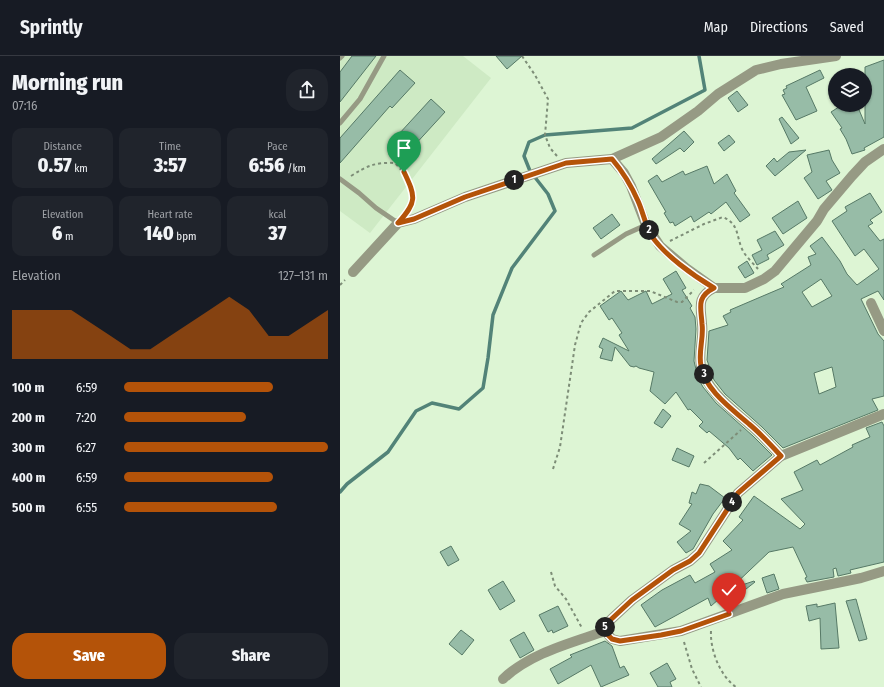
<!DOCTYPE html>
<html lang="en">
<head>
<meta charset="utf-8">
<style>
	:root { --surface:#171b24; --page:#20242c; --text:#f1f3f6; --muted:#9ea1a6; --line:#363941; --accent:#b45309 }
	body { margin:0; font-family:"Fira Sans Condensed",sans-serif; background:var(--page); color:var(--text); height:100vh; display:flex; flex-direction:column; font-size:15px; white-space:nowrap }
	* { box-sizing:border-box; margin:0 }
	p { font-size:13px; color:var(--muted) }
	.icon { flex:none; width:22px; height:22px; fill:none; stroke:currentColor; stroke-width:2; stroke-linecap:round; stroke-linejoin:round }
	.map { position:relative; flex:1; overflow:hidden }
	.details { display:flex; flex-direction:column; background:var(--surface); width:340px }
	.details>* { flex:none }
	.fabs { position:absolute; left:488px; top:12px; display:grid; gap:8px }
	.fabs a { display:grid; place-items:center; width:44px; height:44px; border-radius:50%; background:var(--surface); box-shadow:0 1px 3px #0004; font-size:20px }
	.pin { position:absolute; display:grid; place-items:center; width:34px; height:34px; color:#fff; margin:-41px -17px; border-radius:50% 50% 50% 0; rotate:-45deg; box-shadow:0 0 4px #0007 }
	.pin .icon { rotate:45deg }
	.km { position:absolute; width:20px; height:20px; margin:-10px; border-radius:50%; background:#222; color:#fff; font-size:11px; line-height:20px; text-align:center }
	.round { display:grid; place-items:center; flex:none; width:42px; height:42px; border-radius:16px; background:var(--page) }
	.head { display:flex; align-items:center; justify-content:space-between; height:68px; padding:0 12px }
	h1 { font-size:22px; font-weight:800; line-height:30px }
	.stats { display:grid; grid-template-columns:repeat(3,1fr); gap:6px; height:68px; padding:4px 12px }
	.stats div { display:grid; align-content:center; border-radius:10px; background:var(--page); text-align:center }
	.stats b { font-size:20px; font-weight:800 }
	.stats small { font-size:11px; font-weight:400 }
	.stats p { font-size:11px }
	.chart { height:112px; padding:8px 12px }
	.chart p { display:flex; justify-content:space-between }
	.chart svg { width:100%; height:72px; margin-top:4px; fill:var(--accent); opacity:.7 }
	.cta { display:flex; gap:8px; margin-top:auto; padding:8px 12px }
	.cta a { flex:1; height:46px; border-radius:16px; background:var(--accent); color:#fff; font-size:16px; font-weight:800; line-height:46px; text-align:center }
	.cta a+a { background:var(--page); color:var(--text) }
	ul { padding:0 12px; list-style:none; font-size:13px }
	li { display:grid; grid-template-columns:64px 48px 1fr; align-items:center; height:30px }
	li i { height:10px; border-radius:5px; background:var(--accent) }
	header { display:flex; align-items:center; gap:24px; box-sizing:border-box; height:56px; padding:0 20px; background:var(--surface); border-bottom:1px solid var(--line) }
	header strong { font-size:19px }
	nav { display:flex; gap:22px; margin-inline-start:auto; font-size:14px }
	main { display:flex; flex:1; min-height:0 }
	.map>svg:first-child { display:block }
	.built { fill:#ceeac4 }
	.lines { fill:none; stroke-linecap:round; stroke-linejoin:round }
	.stream { stroke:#528378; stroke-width:3.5 }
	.building { fill:#97bca7; stroke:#567966; fill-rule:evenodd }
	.path { stroke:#7d8d77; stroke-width:2; stroke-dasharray:3 3; stroke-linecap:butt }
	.service { stroke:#969a84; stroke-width:5 }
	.minor { stroke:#969a84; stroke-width:10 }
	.route-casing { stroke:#fff; stroke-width:8 }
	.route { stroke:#b45309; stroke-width:5 }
</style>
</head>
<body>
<header>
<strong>Sprintly</strong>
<nav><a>Map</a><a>Directions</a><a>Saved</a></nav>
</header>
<main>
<section class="details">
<div class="head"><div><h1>Morning run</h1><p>07:16</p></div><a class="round"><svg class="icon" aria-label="share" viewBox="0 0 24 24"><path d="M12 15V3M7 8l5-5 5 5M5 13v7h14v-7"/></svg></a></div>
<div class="stats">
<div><p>Distance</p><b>0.57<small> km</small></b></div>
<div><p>Time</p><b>3:57</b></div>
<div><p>Pace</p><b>6:56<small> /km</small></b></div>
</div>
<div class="stats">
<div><p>Elevation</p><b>6<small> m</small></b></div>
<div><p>Heart rate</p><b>140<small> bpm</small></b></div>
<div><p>kcal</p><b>37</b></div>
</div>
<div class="chart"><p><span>Elevation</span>127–131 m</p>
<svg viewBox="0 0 160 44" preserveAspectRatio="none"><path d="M0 44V14L10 14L20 14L30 14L40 22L50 30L60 38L70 38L80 30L90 22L100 14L110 6L120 14L130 30L140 30L150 22L160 14V44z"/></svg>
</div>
<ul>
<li><b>100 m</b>6:59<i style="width:73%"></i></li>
<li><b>200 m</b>7:20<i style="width:60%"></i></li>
<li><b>300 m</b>6:27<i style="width:100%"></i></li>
<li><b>400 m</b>6:59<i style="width:73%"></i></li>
<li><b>500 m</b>6:55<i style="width:75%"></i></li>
</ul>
<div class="cta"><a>Save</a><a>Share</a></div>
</section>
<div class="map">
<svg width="544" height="631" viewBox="0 0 544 631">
	<rect width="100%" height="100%" fill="#ddf5d4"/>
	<path class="built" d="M 0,0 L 123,0 L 151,22 L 30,177 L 0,155 Z"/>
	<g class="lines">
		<path class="stream" d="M 0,436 L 7,428 L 48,396 L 76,355 L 92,347 L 119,353 L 143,332 L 148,302 L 153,259 L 172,212 L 215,155 L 208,138 L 190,115 L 184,100 L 189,86 L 205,79 L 292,72 L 365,34 L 359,0"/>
	</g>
	<g class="building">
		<path d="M 12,0 L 36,0 L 0,46 L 0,16 Z"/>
		<path d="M 156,0 L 182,0 L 167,13 Z"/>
		<path d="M 544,4 L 544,81 L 524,92 L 525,94 L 512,98 L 506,83 L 500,73 L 502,72 L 491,56 L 502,49 L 517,49 L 525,68 L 525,11 Z"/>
		<path d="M 60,14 L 75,27 L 52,52 L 50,50 L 0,107 L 0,82 Z"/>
		<path d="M 480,14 L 484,22 L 466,31 L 477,55 L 456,64 L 442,39 L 445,38 L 443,34 L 447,32 L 446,30 Z"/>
		<path d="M 397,35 L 408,49 L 398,56 L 388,42 Z"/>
		<path d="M 91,43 L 105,56 L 72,92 L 58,79 Z"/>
		<path d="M 442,61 L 459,82 L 451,88 L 439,63 Z"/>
		<path d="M 344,75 L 354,86 L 344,96 L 340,92 L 316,108 L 312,103 Z"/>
		<path d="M 389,79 L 395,86 L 384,95 L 378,87 Z"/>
		<path d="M 466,94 L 435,120 L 426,110 L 434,102 L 437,106 L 449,96 Z"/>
		<path d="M 489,94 L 492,104 L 500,117 L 486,125 L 492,134 L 478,143 L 464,122 L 472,116 L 467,99 Z"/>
		<path d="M 367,110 L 374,128 L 387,118 L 396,135 L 394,137 L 410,159 L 400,166 L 386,146 L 371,158 L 369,156 L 354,166 L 351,160 L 335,170 L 333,166 L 330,167 L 324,157 L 326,156 L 308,125 L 317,119 L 322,126 L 343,115 L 345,119 Z"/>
		<path d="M 530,137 L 542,156 L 530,164 L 533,167 L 528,170 L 540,185 L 544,183 L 544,244 L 538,235 L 521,243 L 538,278 L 544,285 L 544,340 L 532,343 L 538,354 L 443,392 L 422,371 L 385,338 L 374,324 L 367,304 L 369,275 L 388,269 L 383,260 L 391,256 L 390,254 L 444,231 L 441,228 L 471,209 L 468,201 L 476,198 L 470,190 L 482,181 L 500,205 L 507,218 L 517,229 L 539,213 L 524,193 L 515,200 L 492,165 L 507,155 L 505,151 ZM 481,223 L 492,240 L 472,251 L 462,236 ZM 492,311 L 496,331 L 479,338 L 474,317 Z"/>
		<path d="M 458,145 L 467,162 L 443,178 L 432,162 Z"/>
		<path d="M 272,158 L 280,169 L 261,183 L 253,172 Z"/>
		<path d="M 435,175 L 444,189 L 427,199 L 429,203 L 417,209 L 412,199 L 422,194 L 417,184 Z"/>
		<path d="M 407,205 L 414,217 L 405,222 L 398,211 Z"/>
		<path d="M 336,215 L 346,232 L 342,234 L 352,250 L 350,252 L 355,261 L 356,273 L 354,305 L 358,322 L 363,331 L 376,347 L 413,380 L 432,399 L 413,415 L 400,402 L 398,404 L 389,392 L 369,375 L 367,377 L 359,370 L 363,366 L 350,353 L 348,354 L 336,336 L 325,348 L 310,335 L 314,316 L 299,312 L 296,310 L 294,311 L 290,310 L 275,291 L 272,305 L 260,302 L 263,293 L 259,291 L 263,282 L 289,295 L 279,279 L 282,277 L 272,262 L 269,264 L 260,250 L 281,235 L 288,244 L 306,235 L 312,248 L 332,238 L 323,223 Z"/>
		<path d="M 323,353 L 331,360 L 322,372 L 314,367 Z"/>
		<path d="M 542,366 L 544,370 L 544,506 L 510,514 L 511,517 L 498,520 L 496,512 L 493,513 L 494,521 L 467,526 L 465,522 L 467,521 L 453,491 L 429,496 L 390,533 L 414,525 L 415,526 L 392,544 L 387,536 L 371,550 L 368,542 L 315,571 L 301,549 L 322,534 L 350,519 L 355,527 L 375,516 L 370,508 L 392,494 L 383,485 L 403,464 L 399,461 L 414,440 L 460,473 L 465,468 L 441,443 L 463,434 L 454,416 L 477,404 L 480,409 L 513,391 L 512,389 L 530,381 L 526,372 Z"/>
		<path d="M 337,392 L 354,400 L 349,411 L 332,404 Z"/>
		<path d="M 360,428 L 369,430 L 385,442 L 373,458 L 353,493 L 346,497 L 337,486 L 351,475 L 339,468 L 352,448 L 349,447 L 352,436 L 356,438 Z"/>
		<path d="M 111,490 L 119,504 L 108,510 L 100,496 Z"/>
		<path d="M 434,518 L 439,533 L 427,537 L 422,522 Z"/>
		<path d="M 163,525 L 175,545 L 160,554 L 148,534 Z"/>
		<path d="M 516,543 L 527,583 L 519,585 L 506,545 Z"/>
		<path d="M 495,547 L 499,592 L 481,593 L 480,562 L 469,565 L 466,550 L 477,548 L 477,551 Z"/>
		<path d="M 218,550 L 228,570 L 213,577 L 212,574 L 208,576 L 199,559 Z"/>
		<path d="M 121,574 L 134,584 L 122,599 L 109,588 Z"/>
		<path d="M 184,576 L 194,594 L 180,602 L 170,584 Z"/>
		<path d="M 265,585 L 272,590 L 280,612 L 284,610 L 289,619 L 261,631 L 251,609 L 218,628 L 210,613 L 232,601 L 230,599 Z"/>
		<path d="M 327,607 L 336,623 L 330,626 L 332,631 L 318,631 L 310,617 Z"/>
	</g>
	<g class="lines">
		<g class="path">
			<path d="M 182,0 L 195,19 L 208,43 L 205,79 L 210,92 L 217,100"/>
			<path d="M 11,120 C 27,110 35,106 55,107 C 68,121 77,134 69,153"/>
			<path d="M 330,185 L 364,168 L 383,161 C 399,168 396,179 402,193 C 405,200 413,207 418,213"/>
			<path d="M 0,229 L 5,224"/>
			<path d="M 364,407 L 401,374"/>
			<path d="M 213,413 L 220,391 L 235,289 L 241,267 L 249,256 L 275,235 L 310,235 L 337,246 L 342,246 L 354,234"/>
			<path d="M 211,516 L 215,530 L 226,543 L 242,572"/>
			<path d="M 371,575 C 370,594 380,620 396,631"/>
			<path d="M 344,586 L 352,613 L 361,631"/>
		</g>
		<g class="service">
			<path d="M 0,2 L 2,0"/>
			<path d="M 0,67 L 20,43 L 44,0"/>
			<path d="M 0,123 L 19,137 L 36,152 L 58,167"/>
			<path d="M 254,199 L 286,178 L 306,169"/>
		</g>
		<g class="minor">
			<path d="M 272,103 L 284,117 L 291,130 L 306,169 L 320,190 L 346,212 L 374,232 L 405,232 L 424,223 L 435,215 L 477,165 L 484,153 L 512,120 L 525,106 L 544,93"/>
			<path d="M 13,216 L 58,167 L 74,163 L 125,141 L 226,107 L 272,103 L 321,81 L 358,55 L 378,38 L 416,14 L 441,8 L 496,0"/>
			<path d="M 374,232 C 356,241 361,251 362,268 C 364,282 358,296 361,310 C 366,334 392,353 409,368 C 420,377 431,389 441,400"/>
			<path d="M 531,247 L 544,275"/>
			<path d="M 544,358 L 441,400 L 398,437 L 359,497 L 350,505 L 333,514 L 292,544 L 265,569 L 265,575 L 272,583 L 280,585 L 341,575 L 443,538 L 521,522 L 544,515"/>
			<path d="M 163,623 C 190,597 231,587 265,575"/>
		</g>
	</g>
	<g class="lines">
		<g class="route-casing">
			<path id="route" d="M 64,116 C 76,141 77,146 58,167 L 74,163 L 125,141 L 226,107 L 272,103 C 283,116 291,129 298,145 C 303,156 305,168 311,179 C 324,199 354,220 374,232 C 356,241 361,251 362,268 C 364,282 358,296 361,310 C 365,334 392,353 409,368 C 420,377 431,389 441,400 L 398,437 L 359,497 L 350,505 L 333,514 L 292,544 L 265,569 L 265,576 L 272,583 L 280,585 L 321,579 L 341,575 L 389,558"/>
		</g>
		<use href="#route" class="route"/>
	</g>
</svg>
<div class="fabs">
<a><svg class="icon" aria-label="layers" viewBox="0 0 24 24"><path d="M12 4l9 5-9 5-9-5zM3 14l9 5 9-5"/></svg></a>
</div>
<div class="pin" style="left:64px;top:116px;background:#1e9e55"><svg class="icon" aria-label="arrive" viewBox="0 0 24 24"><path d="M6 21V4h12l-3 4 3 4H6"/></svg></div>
<div class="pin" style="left:389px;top:558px;background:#d93025"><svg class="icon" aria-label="check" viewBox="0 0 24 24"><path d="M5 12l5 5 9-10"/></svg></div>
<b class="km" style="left:174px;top:124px">1</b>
<b class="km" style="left:309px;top:174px">2</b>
<b class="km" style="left:364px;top:318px">3</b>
<b class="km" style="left:392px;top:446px">4</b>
<b class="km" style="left:265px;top:571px">5</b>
</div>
</main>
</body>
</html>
